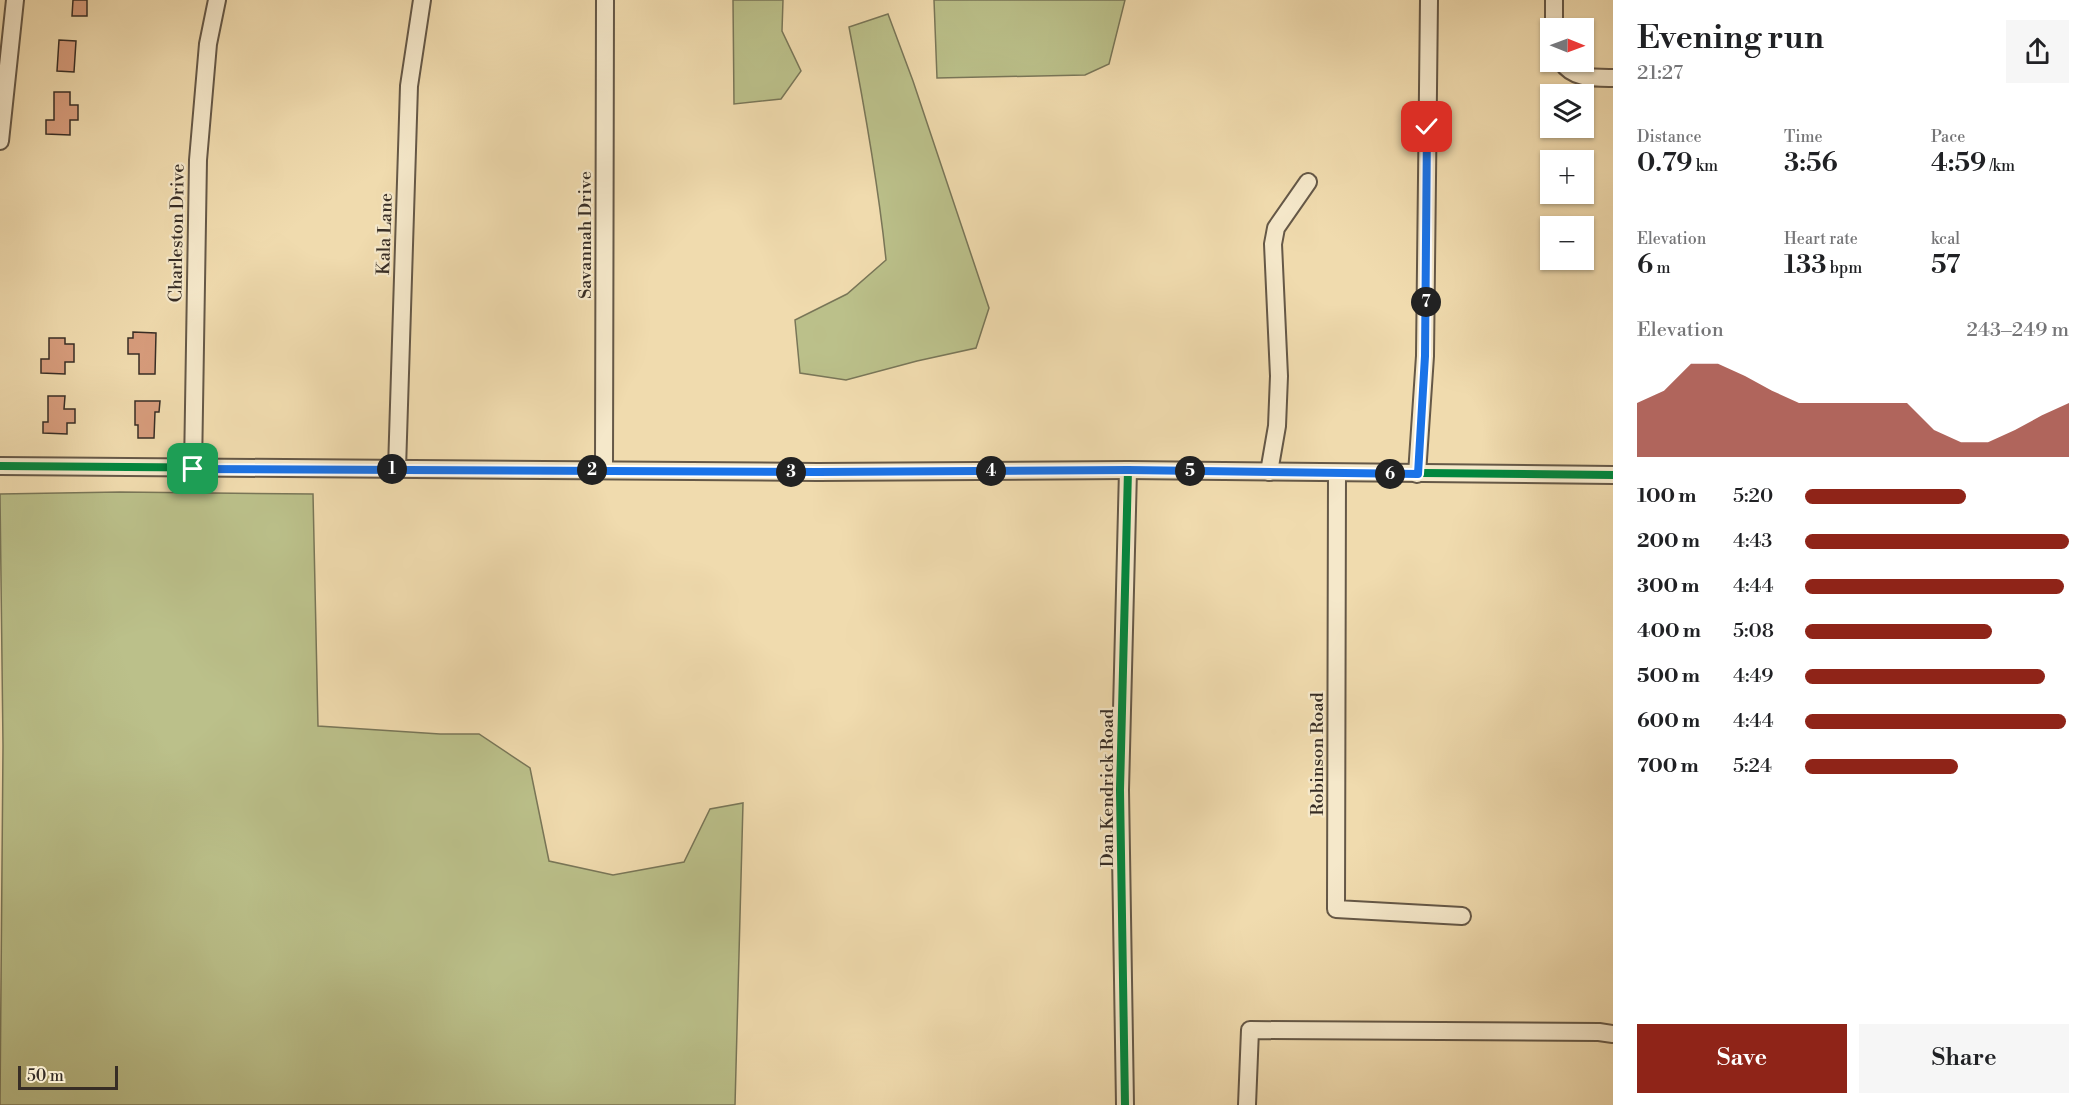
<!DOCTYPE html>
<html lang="en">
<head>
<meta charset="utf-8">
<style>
	:root { --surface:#fff; --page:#f6f6f6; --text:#202124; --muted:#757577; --accent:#8f2418 }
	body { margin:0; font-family:"Libre Bodoni",serif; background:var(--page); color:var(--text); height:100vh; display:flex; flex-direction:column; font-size:22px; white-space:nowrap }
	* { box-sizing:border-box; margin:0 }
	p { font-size:20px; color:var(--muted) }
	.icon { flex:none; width:33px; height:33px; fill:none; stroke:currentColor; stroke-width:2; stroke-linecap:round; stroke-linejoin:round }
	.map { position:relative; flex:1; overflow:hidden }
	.details { display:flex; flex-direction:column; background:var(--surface); width:480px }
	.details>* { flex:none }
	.needle { width:39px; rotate:91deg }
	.tools { position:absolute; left:1540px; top:18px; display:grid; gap:12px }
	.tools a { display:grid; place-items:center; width:54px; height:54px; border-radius:0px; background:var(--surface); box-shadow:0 2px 4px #0004; font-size:30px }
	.scale { position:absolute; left:18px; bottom:15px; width:100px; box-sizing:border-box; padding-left:6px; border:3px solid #372d25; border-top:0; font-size:16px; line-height:21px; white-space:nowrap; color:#372d25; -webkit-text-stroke:4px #f5e8ca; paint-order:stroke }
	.pin { position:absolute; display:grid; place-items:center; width:51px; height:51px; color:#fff; margin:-26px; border-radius:12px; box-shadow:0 3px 9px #0006 }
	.km { position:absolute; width:30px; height:30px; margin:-15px; border-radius:50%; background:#222; color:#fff; font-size:16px; line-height:30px; text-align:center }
	.round { display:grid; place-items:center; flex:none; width:63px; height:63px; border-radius:0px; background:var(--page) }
	.headline { display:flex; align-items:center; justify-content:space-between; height:102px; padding:0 24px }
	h1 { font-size:33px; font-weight:600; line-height:45px }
	.metrics { display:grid; grid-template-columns:repeat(3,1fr); gap:9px; height:102px; padding:6px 24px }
	.metrics div { display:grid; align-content:center }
	.metrics b { font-size:26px; font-weight:600 }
	.metrics small { font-size:16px; font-weight:400 }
	.metrics p { font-size:16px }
	.chart { height:168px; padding:12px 24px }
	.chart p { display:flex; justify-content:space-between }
	.chart svg { width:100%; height:108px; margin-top:6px; fill:var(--accent); opacity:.7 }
	.button { display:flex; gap:12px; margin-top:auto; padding:12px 24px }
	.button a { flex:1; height:69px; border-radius:0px; background:var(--accent); color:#fff; font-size:24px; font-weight:600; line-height:69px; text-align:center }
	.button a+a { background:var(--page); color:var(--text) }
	ul { padding:0 24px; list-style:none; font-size:20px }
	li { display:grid; grid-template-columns:96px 72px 1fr; align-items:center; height:45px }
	li i { height:15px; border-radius:8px; background:var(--accent) }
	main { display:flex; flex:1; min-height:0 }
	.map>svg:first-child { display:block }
	.green { fill:#bbc08a; stroke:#797658; stroke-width:1.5 }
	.building { fill:#d79c7c; stroke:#372d25; stroke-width:1.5 }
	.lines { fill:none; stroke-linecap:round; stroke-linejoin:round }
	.minor-casing { stroke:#655847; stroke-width:20 }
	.minor { stroke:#f5e8ca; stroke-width:16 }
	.cycleway-casing { stroke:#f5e8ca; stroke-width:11 }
	.cycleway { stroke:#00873e; stroke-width:8 }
	.route-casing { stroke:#fff; stroke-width:12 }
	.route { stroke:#1a73e8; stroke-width:8 }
	.labels { text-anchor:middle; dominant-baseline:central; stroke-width:4.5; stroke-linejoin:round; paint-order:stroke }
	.street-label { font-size:18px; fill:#372d25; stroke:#f5e8ca }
</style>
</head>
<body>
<main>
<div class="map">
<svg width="1613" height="1105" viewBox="0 0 1613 1105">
	<rect width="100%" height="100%" fill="#f0dbae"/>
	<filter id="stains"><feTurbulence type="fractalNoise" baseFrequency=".00333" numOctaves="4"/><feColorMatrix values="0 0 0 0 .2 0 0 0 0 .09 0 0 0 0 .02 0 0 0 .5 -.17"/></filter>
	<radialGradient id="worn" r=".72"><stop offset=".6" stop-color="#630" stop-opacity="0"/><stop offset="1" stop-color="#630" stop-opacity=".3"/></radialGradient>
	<g class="green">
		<path d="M 733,0 L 783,0 L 782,31 L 801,71 L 781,99 L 734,104 Z"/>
		<path d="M 934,0 L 1125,0 L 1109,64 L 1085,75 L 937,78 Z"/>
		<path d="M 888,14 L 913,81 L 989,308 L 976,348 L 917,361 L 846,380 L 800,373 L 795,320 L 847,294 L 886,260 C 878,181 864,104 849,27 Z"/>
		<path d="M 120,492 L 313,494 L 318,726 L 440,734 L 479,734 L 530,768 L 549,861 L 613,875 L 684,862 L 710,809 L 743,803 L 735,1105 L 0,1105 L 3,746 L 0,494 Z"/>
	</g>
	<g class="building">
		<path d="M 73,0 L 87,0 L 87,16 L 72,16 Z"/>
		<path d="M 59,40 L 76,41 L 74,72 L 57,71 Z"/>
		<path d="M 54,92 L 70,92 L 70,105 L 78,105 L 78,120 L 70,120 L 70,135 L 46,134 L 46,120 L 54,120 Z"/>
		<path d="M 133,332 L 156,333 L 155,374 L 139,374 L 139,354 L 128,354 L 128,338 L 133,338 Z"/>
		<path d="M 49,338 L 65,338 L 65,344 L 74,344 L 74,362 L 65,362 L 65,374 L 41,373 L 41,359 L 49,359 Z"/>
		<path d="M 48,396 L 65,396 L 64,409 L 75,409 L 75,423 L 67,423 L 67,434 L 43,433 L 43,422 L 48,422 Z"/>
		<path d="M 135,401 L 160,401 L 159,412 L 155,412 L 154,438 L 138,438 L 138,425 L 135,425 Z"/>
	</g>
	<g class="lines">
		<g class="minor-casing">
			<g id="minor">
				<path d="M 1554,28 L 1554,0"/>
				<path d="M 1562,62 C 1573,79 1594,78 1613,78"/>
				<path d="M 0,141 L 15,0"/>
				<path d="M 0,466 L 818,472 L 1128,470 L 1613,475"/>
				<path d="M 193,469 L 198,160 L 208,44 L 217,0"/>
				<path d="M 397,469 L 409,86 L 422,0"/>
				<path d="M 604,470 L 605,0"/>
				<path d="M 1269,472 L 1277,426 L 1279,376 L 1273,244 L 1276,228 L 1308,182"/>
				<path d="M 1337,474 L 1336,909 L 1462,916"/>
				<path d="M 1417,474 L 1425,356 L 1429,0"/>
				<path d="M 1125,1105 L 1120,790 L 1128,470"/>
				<path d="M 1247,1105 L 1250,1030 L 1599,1032 L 1613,1034"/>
			</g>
		</g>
		<use href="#minor" class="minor"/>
		<g class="cycleway-casing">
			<g id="cycleway">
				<path d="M 0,466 L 818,472 L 1128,470 L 1613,475"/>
				<path d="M 1125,1105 L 1120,790 L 1128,470"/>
			</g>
		</g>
		<use href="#cycleway" class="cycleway"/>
	</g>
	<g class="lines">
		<g class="route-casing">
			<path id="route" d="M 193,469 L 818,472 L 1128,470 L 1418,474 L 1425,356 L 1427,127"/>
		</g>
		<use href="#route" class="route"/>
	</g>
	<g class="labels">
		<g class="street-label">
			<text transform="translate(177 233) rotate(-89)">Charleston Drive</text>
			<text transform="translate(385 234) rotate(-88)">Kala Lane</text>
			<text transform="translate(585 235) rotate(-90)">Savannah Drive</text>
			<text transform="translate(1317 754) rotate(-90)">Robinson Road</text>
			<text transform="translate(1107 788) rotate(-90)">Dan Kendrick Road</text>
		</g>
	</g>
	<rect width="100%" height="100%" filter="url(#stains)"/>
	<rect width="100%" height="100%" fill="url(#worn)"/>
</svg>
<div class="tools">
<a><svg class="needle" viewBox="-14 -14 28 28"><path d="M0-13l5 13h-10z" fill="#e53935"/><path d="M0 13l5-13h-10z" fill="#757577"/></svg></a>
<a><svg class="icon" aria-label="layers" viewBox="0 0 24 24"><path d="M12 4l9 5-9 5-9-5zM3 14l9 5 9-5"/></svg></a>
<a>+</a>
<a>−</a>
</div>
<div class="scale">50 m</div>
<div class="pin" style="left:193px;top:469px;background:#1e9e55"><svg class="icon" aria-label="arrive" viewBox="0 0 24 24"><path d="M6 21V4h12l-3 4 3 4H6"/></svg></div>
<div class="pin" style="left:1427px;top:127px;background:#d93025"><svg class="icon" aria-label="check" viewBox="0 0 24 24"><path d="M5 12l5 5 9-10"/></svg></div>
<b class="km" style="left:392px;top:469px">1</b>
<b class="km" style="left:592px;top:470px">2</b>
<b class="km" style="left:791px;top:472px">3</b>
<b class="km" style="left:991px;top:471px">4</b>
<b class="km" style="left:1190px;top:471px">5</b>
<b class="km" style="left:1390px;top:474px">6</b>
<b class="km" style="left:1426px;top:302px">7</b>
</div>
<section class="details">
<div class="headline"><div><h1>Evening run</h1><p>21:27</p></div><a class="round"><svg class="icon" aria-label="share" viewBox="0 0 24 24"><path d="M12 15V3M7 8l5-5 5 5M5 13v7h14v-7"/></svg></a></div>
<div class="metrics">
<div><p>Distance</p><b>0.79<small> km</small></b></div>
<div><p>Time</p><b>3:56</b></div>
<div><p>Pace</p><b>4:59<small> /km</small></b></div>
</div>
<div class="metrics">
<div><p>Elevation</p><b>6<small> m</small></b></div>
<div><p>Heart rate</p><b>133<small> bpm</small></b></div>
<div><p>kcal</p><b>57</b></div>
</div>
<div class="chart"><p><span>Elevation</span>243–249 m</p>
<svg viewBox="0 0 160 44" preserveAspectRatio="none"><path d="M0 44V22L10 17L20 6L30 6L40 11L50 17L60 22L70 22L80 22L90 22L100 22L110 33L120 38L130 38L140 33L150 27L160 22V44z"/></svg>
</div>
<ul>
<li><b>100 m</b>5:20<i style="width:61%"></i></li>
<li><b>200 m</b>4:43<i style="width:100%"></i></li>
<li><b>300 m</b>4:44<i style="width:98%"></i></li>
<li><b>400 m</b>5:08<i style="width:71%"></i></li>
<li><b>500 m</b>4:49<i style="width:91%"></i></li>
<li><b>600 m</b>4:44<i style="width:99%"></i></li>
<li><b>700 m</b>5:24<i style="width:58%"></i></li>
</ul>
<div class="button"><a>Save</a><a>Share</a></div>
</section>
</main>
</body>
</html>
